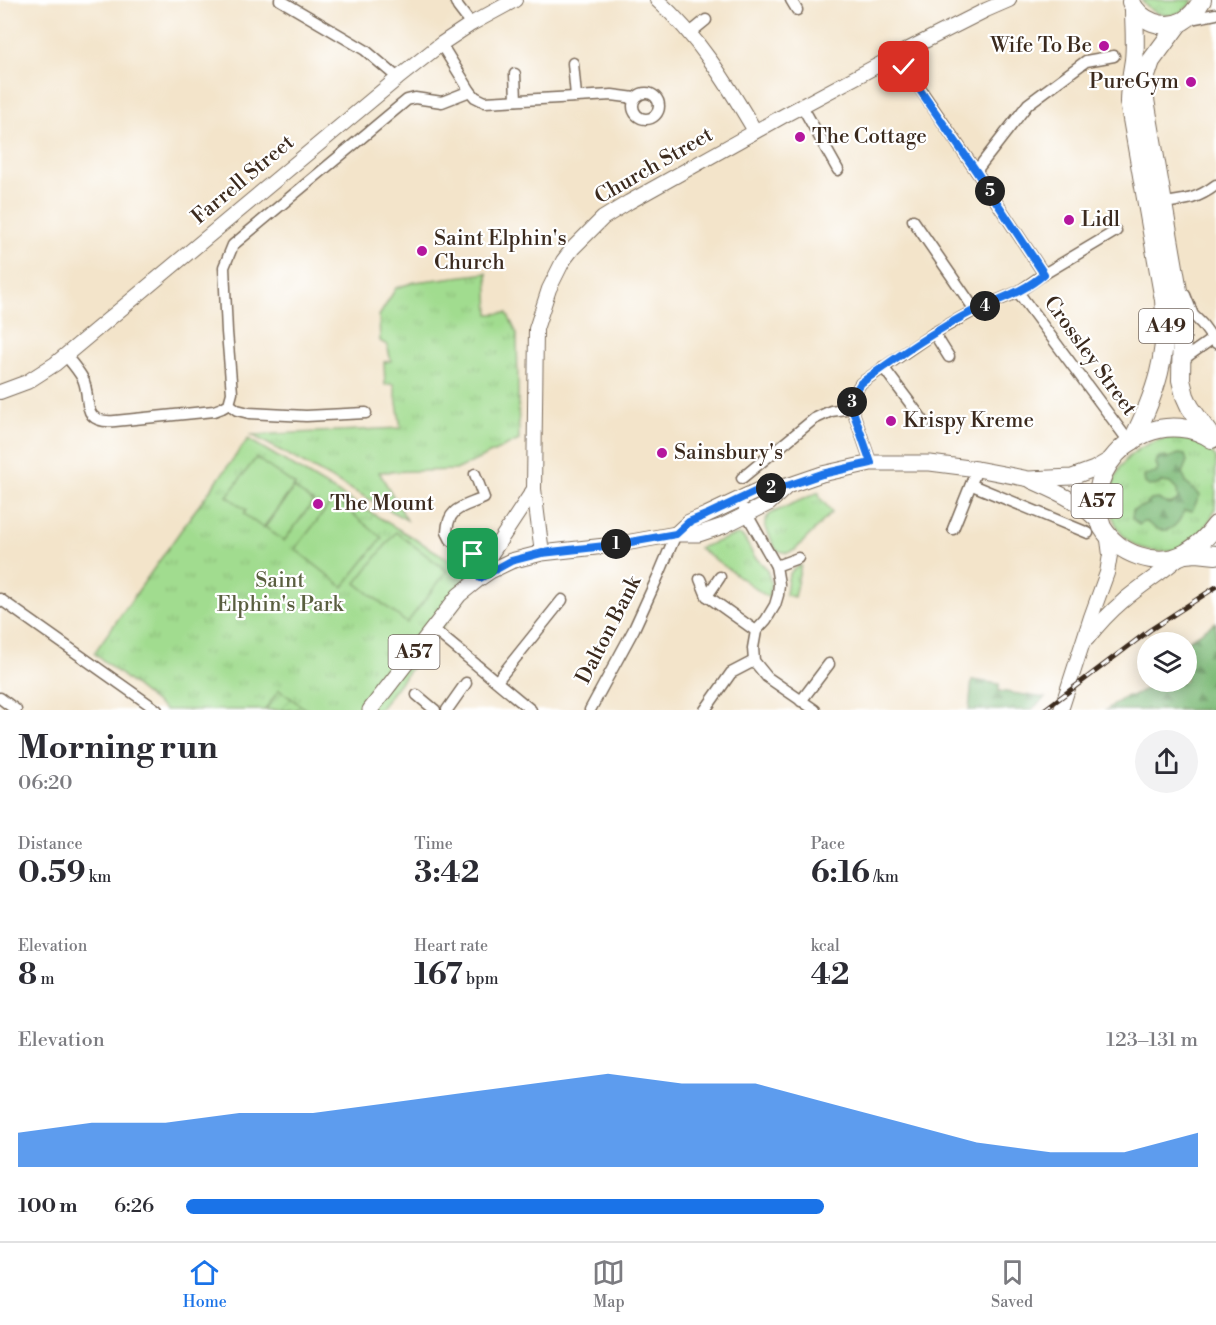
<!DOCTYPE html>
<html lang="en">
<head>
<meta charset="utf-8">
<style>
	:root { --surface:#fff; --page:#f2f2f3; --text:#2b2b33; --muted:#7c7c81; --line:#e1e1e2; --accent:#1a73e8 }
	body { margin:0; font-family:"Libre Bodoni",serif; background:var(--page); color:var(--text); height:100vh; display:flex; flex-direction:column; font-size:22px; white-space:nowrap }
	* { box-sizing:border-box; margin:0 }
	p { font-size:20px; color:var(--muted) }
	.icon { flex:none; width:33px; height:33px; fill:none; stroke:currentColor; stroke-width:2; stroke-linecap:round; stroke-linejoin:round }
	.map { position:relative; height:710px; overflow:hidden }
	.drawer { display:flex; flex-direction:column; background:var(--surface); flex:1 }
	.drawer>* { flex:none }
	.controls { position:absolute; left:1137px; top:632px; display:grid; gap:12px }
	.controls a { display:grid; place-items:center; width:60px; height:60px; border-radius:50%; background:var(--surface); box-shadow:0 3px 15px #0003; font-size:30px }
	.pin { position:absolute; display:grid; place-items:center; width:51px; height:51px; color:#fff; margin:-26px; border-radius:12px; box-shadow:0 3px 9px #0006 }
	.km { position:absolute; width:30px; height:30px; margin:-15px; border-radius:50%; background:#222; color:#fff; font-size:16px; line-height:30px; text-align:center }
	.round { display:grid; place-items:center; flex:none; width:63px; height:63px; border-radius:32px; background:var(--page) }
	.summary { display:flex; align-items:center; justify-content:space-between; height:102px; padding:0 18px }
	h1 { font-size:33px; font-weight:700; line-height:45px }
	.stats { display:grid; grid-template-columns:repeat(3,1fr); gap:9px; height:102px; padding:6px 18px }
	.stats div { display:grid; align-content:center }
	.stats b { font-size:30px; font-weight:700 }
	.stats small { font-size:16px; font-weight:400 }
	.stats p { font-size:16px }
	.chart { height:168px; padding:12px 18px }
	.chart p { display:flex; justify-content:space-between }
	.chart svg { width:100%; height:108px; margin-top:6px; fill:var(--accent); opacity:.7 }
	ul { padding:0 18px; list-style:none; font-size:20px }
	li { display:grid; grid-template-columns:96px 72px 1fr; align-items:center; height:45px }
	li i { height:15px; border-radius:8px; background:var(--accent) }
	.tabs { display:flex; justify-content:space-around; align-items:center; height:84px; border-top:2px solid var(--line); background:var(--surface); font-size:16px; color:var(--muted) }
	.tabs a { display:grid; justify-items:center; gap:3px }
	.tabs .current { color:var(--accent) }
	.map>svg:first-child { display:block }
	.grass { fill:url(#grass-tufts); stroke:#6e8356; stroke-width:1.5 }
	.forest { fill:url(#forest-firs); stroke:#5e734c; stroke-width:1.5 }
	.garden { fill:url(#garden-furrows); stroke:#6e8356; stroke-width:1.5 }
	.pitch { fill:#a1dc8f; stroke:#6e8356; stroke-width:1.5 }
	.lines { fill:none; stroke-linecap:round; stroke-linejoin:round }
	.street-casing { stroke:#7b6b5a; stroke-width:13 }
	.secondary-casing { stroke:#7b6b5a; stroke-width:16 }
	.primary-casing { stroke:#7b6b5a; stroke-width:17 }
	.highway-casing { stroke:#7b6b5a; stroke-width:20 }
	.street { stroke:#fff; stroke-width:10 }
	.secondary { stroke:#fff; stroke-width:14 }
	.primary { stroke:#fff; stroke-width:15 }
	.highway { stroke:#fff; stroke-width:18 }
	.rail-casing { stroke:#3b2a1e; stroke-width:5 }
	.rail { stroke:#fff; stroke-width:3; stroke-dasharray:9; stroke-linecap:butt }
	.route-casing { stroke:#fff; stroke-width:12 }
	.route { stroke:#1a73e8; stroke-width:8 }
	.poi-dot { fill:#b5179e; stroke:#fff; stroke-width:2 }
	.labels { text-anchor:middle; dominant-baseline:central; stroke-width:4.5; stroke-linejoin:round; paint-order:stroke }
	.shield { fill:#fff; stroke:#766a62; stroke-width:1.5 }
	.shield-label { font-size:20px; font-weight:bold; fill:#3b2a1e }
	.poi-label { font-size:21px; fill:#3b2a1e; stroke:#fff; text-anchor:start }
	.street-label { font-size:21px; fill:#3b2a1e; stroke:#fff }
	.park-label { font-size:21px; fill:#5a5f40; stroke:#fff }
</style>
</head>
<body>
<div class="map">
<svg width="1216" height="710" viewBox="0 0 1216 710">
	<defs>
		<pattern id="grass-tufts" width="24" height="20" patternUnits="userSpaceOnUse" patternTransform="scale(1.5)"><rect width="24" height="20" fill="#a1dc8f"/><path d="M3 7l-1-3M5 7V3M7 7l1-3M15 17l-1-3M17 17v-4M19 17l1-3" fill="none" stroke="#8cbd7b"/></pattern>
		<pattern id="forest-firs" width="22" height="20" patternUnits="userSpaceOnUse" patternTransform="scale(1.5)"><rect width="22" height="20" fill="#80bc7a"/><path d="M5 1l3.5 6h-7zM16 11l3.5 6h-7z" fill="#6a9963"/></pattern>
		<pattern id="garden-furrows" width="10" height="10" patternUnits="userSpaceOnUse" patternTransform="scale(1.5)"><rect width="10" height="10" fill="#a1dc8f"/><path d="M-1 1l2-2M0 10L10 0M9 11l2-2" fill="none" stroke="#8cbd7b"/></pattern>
	</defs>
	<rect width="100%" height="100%" fill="#fff"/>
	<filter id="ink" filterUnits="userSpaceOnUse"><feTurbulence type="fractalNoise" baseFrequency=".0167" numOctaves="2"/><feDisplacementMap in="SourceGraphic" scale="12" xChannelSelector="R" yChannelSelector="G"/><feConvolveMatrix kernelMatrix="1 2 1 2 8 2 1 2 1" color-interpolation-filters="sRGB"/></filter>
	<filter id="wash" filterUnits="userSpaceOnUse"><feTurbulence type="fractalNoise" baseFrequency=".008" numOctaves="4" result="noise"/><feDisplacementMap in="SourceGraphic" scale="24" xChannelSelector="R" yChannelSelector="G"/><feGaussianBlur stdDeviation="1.35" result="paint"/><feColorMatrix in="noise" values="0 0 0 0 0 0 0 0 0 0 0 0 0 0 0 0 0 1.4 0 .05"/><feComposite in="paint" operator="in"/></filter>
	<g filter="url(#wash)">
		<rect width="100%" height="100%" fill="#f3e4ca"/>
		<g class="grass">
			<path d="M 1141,0 L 1193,0 C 1179,21 1156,19 1141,0 Z"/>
			<path d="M 487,273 L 489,314 L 507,313 L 517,334 L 519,440 L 456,470 L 379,472 L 407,520 L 252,435 L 401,428 L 394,384 L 385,385 L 384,362 L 391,361 L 387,345 L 380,341 L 379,316 L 396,288 L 415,282 Z"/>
			<path d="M 1172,437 C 1190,438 1206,441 1216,458 C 1216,471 1216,498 1215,509 C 1211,521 1203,531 1193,538 C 1188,541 1183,546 1178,548 C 1171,552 1162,552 1155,551 C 1115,546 1102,508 1117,474 C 1126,452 1149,441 1172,437 Z"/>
			<path d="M 248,439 L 480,578 L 379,710 L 165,710 L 94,653 L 191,516 Z"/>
			<path d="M 819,492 L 820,498 L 832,512 L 795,550 L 787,553 L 776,550 L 765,526 C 764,519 768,515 774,512 Z"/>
			<path d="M 739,535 L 744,538 L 754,556 L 766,568 L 771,582 L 769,598 L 699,548 L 733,536 Z"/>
			<path d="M 801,565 L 794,597 L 786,595 C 788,581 786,571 801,565 Z"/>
		</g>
		<g class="forest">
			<path d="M 1179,454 L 1185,455 L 1187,461 L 1182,473 L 1187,484 L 1200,495 L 1192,511 L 1184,511 C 1177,529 1163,538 1147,522 L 1143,522 L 1139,525 L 1132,518 L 1133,510 L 1146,505 L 1151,500 L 1158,499 C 1166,504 1171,506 1178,499 L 1177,490 L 1170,483 L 1162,482 L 1157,485 L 1149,486 L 1145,483 L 1144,477 L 1149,474 L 1156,473 L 1158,469 L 1156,463 L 1158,458 L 1163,456 L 1168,458 Z"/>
			<path d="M 1216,622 L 1216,710 L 1106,710 L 1127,696 L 1134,696 L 1158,681 L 1186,681 L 1187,642 Z"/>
			<path d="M 972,680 L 999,684 L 999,691 L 1045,698 L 1031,710 L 969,710 Z"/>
		</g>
		<path class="garden" d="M 279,690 L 307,710 L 265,710 Z"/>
		<g class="pitch">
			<path d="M 256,458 L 295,485 L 263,528 L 244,514 L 246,510 L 227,496 Z"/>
			<path d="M 294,488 L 313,502 L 284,541 L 265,527 Z"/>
			<path d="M 334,499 L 382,538 L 343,587 L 295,549 Z"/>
			<path d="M 396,532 L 447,571 L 407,623 L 356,583 Z"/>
		</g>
	</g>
	<g filter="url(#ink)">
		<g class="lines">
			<g class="street-casing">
				<g id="street">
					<path d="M 280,0 L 365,50 L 398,78"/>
					<path d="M 455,0 L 458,7 L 471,24"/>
					<path d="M 791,0 L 797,10"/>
					<path d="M 1190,19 L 1216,14"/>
					<path d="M 690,33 L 706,20"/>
					<path d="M 441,44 L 470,91 L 475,97 L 485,102 L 612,95 L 635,98"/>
					<path d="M 897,55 L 976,171 L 1044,274"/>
					<path d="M 573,63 L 576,96"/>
					<path d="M 515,74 L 516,100"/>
					<circle cx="646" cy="106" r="13"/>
					<path d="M 802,106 L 838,170"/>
					<path d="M 976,171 L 1028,104 L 1086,61 L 1114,56"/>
					<path d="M 1163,203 C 1187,200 1197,199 1216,185"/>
					<path d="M 913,220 L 975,310"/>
					<path d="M 1018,292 L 1130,443"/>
					<path d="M 1185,295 L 1193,315 L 1202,324 L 1216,343"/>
					<path d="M 934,333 L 949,357"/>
					<path d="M 66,356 C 72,363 79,371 83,379 C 92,399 79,424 115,421 L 214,411 L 222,408 L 229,404 L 232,393 L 227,332 L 224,267 L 233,245 L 407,100 L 415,98 L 442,102 L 470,91"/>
					<path d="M 1182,363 L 1188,356 L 1212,339"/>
					<path d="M 883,367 L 925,423"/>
					<path d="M 229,404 L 237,410 L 249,413 L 306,416 L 366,413"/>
					<path d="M 871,463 L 852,408 C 853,398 855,391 861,383 L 934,333 L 975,310 L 1018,292 L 1044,274 L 1116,231"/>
					<path d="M 475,474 L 484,498 C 464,507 448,507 447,532 L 451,540 L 473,554 L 480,571"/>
					<path d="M 742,478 L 814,419 L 831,411 L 852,408"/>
					<path d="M 972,485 L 1088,533"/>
					<path d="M 744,509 L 776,566"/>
					<path d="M 953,529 L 977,469"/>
					<path d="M 468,550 L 481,550 L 495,547"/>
					<path d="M 798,558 L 776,566 L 779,584 L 778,595 L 775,605 L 766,620 L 756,631 L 753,648 L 754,661 L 767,677 L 815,710"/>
					<path d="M 700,579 L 707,596 L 720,577"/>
					<path d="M 707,596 L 756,631"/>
					<path d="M 0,599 L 157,710"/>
					<path d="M 433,629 L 531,710"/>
					<path d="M 497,681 L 562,600"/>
					<path d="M 417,695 L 435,710"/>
					<path d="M 0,698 L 16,710"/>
					<path d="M 801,701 L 829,664"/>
					<path d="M 447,710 L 466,683"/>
					<path d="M 590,710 L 634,629 L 660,572 L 676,534"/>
					<path d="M 705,710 L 731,673 L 754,661"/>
				</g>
			</g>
			<g class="secondary-casing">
				<g id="secondary">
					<path d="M 657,0 C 698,36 728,85 755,131"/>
					<path d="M 0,392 L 27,382 L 55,364 L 398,78 L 441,44 L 471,24 L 515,0"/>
					<path d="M 542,553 L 534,489 L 536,329 L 549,289 L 563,261 L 573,248 L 603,218 L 629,202 L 785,115 L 897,55 L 986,10 L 1009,0"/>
					<path d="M 480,578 L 480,571 L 534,489"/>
					<path d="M 1087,639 C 1098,625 1110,612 1123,601 C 1141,585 1162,573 1180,557"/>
					<path d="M 1061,710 L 1091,617 L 1107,573 L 1110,555 L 1107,532"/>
				</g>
			</g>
			<g class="primary-casing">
				<g id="primary">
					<path d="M 1032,481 C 1059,493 1082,502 1102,526"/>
					<path d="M 676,534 L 689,522 L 706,515 L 761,489 L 787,486 L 822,474 L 871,463 L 930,463 L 977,469 L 1029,479 L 1072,477 L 1094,469 L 1111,459"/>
					<path d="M 370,710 L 459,595 L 480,578 L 490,571 L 511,561 L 542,553 L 614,545 L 676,534 L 699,534 L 723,526 L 769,503 L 787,486"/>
				</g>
			</g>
			<g class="highway-casing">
				<g id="highway">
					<path d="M 1131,2 C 1140,21 1164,31 1183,21 C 1192,16 1197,9 1202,0"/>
					<path d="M 1179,23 L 1151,61 L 1146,76 L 1144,94 L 1180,302 L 1182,320 L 1181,380 L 1185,396 L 1190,407 L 1211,437"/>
					<path d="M 1212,439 C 1193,426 1167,424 1146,433 C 1116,446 1094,475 1098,509 C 1098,515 1100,521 1102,527 C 1118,554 1157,569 1186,553 C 1198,546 1208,536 1216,525"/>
					<path d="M 1132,441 C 1156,393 1169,355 1164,300 L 1129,102 C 1129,87 1132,74 1134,60 C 1136,43 1134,25 1134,8"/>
					<path d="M 1185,554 L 1197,553 L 1216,555"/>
				</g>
			</g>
			<use href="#street" class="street"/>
			<use href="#secondary" class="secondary"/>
			<use href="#primary" class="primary"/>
			<use href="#highway" class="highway"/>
			<g class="rail-casing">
				<path id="rail" d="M 1044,710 L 1150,630 L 1216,587"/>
			</g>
			<use href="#rail" class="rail"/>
		</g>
	</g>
	<g class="lines" filter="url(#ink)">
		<g class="route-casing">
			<path id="route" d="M 473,554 L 478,563 L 480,578 L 511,561 L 542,553 L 614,545 L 676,534 L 689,522 L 706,515 L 761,489 L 787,486 L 822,474 L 871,463 L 852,408 C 853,398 855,391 861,383 C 897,357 935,330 975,310 C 999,299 1024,292 1044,274 L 976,171 L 904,67"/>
		</g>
		<use href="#route" class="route"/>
	</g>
	<g class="poi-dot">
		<circle cx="1104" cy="46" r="6"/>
		<circle cx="1191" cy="82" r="6"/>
		<circle cx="800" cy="137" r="6"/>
		<circle cx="1069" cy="220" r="6"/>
		<circle cx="422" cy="251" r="6"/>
		<circle cx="891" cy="421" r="6"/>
		<circle cx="662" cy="453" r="6"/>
		<circle cx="318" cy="504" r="6"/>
	</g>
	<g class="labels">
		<g class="shield">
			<rect x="1139" y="309" width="54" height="34" rx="4.5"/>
			<rect x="1071.5" y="484" width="51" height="34" rx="4.5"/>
			<rect x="388.5" y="635" width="51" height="34" rx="4.5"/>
		</g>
		<g class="shield-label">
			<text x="1166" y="326">A49</text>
			<text x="1097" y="501">A57</text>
			<text x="414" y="652">A57</text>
		</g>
		<g class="poi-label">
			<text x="1092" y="46" text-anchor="end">Wife To Be</text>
			<text x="1179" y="82" text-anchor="end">PureGym</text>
			<text x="812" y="137">The Cottage</text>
			<text x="1081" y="220">Lidl</text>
			<text x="434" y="239">Saint Elphin's<tspan x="434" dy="24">Church</tspan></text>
			<text x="903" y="421">Krispy Kreme</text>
			<text x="674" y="453">Sainsbury's</text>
			<text x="330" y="504">The Mount</text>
		</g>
		<g class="street-label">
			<text transform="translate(654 166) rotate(-30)">Church Street</text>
			<text transform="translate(243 180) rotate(-40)">Farrell Street</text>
			<text transform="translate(1090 356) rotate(54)">Crossley Street</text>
			<text transform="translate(609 630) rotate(-63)">Dalton Bank</text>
		</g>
		<g class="park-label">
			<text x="280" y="581">Saint<tspan x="280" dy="24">Elphin's Park</tspan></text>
		</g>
	</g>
</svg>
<div class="controls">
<a><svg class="icon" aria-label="layers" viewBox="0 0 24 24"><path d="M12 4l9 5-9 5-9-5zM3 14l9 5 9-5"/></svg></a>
</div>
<div class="pin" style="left:473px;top:554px;background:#1e9e55"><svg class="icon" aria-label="arrive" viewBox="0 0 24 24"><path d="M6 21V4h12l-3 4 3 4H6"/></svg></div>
<div class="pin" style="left:904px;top:67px;background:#d93025"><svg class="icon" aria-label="check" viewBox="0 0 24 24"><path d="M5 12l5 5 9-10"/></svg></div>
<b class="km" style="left:616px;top:544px">1</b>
<b class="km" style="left:771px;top:488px">2</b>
<b class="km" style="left:852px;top:402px">3</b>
<b class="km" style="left:985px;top:306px">4</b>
<b class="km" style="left:990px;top:191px">5</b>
</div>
<section class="drawer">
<div class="summary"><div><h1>Morning run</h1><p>06:20</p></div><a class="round"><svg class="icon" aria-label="share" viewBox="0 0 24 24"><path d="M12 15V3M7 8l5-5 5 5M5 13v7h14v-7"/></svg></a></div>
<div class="stats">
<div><p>Distance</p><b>0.59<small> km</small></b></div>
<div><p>Time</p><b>3:42</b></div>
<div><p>Pace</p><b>6:16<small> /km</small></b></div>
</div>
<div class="stats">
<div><p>Elevation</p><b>8<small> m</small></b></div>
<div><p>Heart rate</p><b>167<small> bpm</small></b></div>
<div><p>kcal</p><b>42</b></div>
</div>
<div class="chart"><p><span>Elevation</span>123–131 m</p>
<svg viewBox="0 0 160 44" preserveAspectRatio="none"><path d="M0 44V30L10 26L20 26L30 22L40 22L50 18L60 14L70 10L80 6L90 10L100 10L110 18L120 26L130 34L140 38L150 38L160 30V44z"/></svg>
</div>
<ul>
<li><b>100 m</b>6:26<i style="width:63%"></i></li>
</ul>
</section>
<nav class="tabs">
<a class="current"><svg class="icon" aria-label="home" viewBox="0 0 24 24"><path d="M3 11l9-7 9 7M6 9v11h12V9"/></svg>Home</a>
<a><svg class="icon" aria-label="map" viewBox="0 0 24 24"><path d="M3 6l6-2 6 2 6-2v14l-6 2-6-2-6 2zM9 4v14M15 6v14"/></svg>Map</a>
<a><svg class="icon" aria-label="saved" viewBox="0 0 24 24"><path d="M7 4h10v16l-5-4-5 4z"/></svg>Saved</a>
</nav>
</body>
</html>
